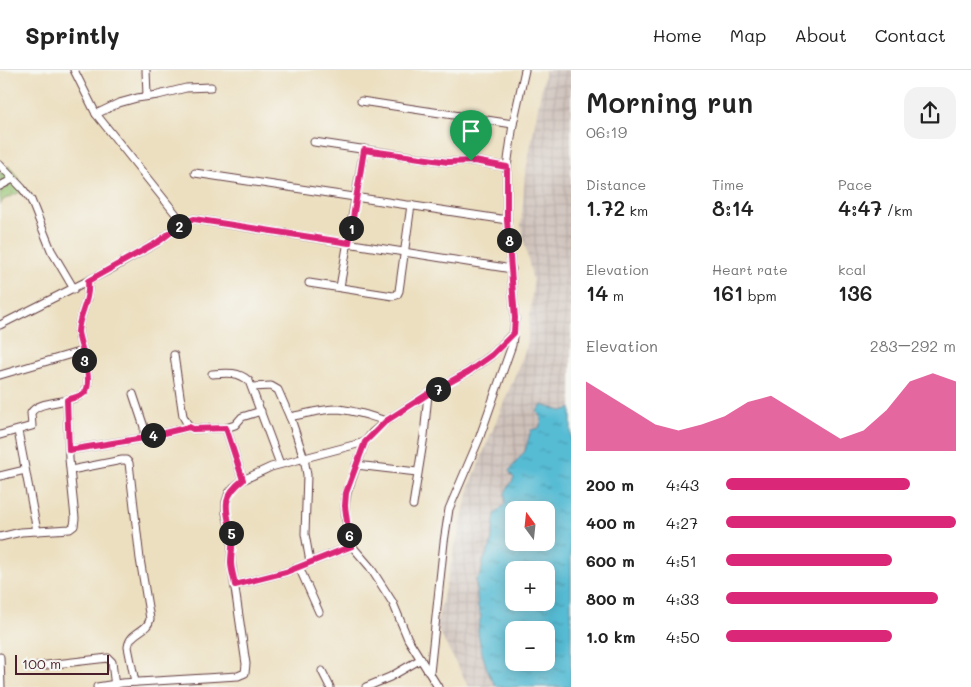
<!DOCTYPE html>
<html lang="en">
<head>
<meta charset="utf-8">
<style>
	:root { --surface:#fff; --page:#f2f2f2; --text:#222; --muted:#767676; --line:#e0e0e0; --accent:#db2777 }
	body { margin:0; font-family:Mali,sans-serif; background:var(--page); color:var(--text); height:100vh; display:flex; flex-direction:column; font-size:19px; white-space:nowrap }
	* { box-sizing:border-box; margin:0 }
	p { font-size:16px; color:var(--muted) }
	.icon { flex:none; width:28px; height:28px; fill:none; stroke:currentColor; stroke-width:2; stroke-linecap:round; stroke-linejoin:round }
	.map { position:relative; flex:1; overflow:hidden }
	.details { display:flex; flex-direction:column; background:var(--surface); width:400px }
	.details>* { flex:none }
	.needle { width:32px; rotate:345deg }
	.tools { position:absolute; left:505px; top:431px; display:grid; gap:10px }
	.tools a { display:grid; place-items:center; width:50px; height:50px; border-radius:10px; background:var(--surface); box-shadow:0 2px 12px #0003; font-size:25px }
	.scale { position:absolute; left:15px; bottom:12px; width:94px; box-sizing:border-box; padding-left:5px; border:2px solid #4a1f2b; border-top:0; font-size:14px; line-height:18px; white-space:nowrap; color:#4a1f2b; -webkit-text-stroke:4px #f6f6f2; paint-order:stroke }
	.pin { position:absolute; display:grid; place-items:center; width:42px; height:42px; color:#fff; margin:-51px -21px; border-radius:50% 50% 50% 0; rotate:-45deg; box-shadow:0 0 5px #0007 }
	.pin .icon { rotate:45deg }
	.km { position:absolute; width:25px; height:25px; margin:-12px; border-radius:50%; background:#222; color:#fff; font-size:14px; line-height:25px; text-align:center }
	.round { display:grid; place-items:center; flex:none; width:52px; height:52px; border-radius:15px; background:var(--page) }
	.summary { display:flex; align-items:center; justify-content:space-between; height:85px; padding:0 15px }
	h1 { font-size:28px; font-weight:600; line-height:38px }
	.stats { display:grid; grid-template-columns:repeat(3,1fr); gap:8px; height:85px; padding:5px 15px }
	.stats div { display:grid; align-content:center }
	.stats b { font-size:21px; font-weight:600 }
	.stats small { font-size:14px; font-weight:400 }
	.stats p { font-size:14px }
	.chart { height:140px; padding:10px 15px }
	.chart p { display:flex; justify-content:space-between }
	.chart svg { width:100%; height:90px; margin-top:5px; fill:var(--accent); opacity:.7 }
	ul { padding:0 15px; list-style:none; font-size:16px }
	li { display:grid; grid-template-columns:80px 60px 1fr; align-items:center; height:38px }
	li i { height:12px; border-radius:6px; background:var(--accent) }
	header { display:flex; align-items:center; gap:30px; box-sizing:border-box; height:70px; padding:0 25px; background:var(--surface); border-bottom:1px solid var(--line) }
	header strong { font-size:24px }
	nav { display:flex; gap:28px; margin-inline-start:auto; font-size:18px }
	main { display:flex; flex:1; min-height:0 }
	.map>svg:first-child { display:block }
	.industrial { fill:url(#industrial-grid); fill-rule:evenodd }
	.park { fill:url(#park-dots); stroke:#72724f }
	.water { fill:url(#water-ripples); stroke:#506e80; fill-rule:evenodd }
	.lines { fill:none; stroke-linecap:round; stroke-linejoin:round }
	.street-casing { stroke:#623c41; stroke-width:9 }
	.street { stroke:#fff; stroke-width:7 }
	.route-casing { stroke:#fff; stroke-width:10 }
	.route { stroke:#db2777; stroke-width:6 }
</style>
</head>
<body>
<header>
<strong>Sprintly</strong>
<nav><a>Home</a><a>Map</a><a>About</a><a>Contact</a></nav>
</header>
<main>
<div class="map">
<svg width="571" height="617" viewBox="0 0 571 617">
	<defs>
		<pattern id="industrial-grid" width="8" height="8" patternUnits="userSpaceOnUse" patternTransform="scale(1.25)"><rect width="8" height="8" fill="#cec1ba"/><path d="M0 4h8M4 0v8" fill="none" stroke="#b2a5a0"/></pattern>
		<pattern id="park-dots" width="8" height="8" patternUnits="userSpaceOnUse" patternTransform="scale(1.25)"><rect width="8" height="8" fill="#99c573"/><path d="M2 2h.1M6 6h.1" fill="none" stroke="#7f9f5f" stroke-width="1.8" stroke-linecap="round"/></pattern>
		<pattern id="water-ripples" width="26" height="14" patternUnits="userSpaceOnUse" patternTransform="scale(1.25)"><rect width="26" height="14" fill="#56bcd4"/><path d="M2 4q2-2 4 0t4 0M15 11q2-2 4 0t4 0" fill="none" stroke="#4998ac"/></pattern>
	</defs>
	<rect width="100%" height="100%" fill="#f6f6f2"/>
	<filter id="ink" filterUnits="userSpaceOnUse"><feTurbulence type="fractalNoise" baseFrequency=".02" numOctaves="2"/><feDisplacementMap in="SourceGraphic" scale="10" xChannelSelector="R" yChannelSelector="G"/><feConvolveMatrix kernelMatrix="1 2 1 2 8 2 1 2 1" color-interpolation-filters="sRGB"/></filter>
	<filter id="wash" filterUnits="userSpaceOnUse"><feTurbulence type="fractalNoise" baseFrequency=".0096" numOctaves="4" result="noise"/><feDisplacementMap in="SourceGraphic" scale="20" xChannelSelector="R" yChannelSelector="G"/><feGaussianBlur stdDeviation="1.12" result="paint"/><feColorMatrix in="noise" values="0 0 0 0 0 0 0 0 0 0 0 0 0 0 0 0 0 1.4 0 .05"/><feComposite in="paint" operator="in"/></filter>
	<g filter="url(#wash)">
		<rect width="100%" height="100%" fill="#ecdfbf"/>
		<path class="industrial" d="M 545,0 L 571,0 L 571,617 L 469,617 L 436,556 L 470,415 L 527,276 L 533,212 L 521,156 L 525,106 ZM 514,440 L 546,440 L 546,472 L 514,472 ZM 514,500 L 546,500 L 546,532 L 514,532 ZM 514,560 L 546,560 L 546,592 L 514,592 Z"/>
		<path class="park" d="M 9,96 L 16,105 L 25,120 L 3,130 L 0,135 L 0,102 Z"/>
		<path class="water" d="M 542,335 L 562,341 L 571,338 L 571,617 L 498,617 C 488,611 479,574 478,561 C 478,556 480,551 481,546 L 478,538 L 476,510 L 481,504 L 483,491 L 491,475 L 495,444 L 505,434 L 505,423 L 514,408 L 509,401 L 525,381 L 531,360 L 539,358 L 542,350 L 537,341 ZM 514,440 L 546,440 L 546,472 L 514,472 ZM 514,500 L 546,500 L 546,532 L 514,532 ZM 514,560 L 546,560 L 546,592 L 514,592 Z"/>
	</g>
	<g filter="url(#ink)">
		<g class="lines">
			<g class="street-casing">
				<g id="street">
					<path d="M 74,0 L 96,44 L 183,153"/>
					<path d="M 146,0 L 147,26"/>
					<path d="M 361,31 L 513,54"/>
					<path d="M 96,44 L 119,33 L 137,28 L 158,25 L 186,18 L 211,17"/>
					<path d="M 314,72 L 448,92 L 474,91 L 507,97"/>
					<path d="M 0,95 L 22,118 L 31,130 L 51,180 L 74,219"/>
					<path d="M 195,103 L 507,150"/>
					<path d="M 0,116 L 13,109"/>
					<path d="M 309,213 L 393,226 L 397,225 L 399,221 L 411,135"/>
					<path d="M 340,217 L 364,79"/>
					<path d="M 0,255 L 111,199 L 158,172 L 183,153 L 194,149 L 512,199"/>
					<path d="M 174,285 L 183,346 L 189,357 L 193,359 L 226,358 L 235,355 L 242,347 L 261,341"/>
					<path d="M 212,304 C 225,303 238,301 249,311 L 280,394"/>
					<path d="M 0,305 L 82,281"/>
					<path d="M 252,317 L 271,316 L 278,320 L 292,352 L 304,388 L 307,405 L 305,464 L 310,492"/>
					<path d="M 133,324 L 144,357 L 144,368"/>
					<path d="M 290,347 C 306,344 321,339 337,339 C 354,340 370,346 386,351"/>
					<path d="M 226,358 L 243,410"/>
					<path d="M 18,361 L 37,461"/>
					<path d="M 0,365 L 32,356 L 31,343 C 41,326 87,338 88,312 C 89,296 81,279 78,262 C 79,243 90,232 88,211"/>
					<path d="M 69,380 L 144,368 L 189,357"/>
					<path d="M 356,395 L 417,402"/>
					<path d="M 71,400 L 122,390 L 126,390 L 129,393 L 140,489 L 150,549 C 148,562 130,561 128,577 L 135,612"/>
					<path d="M 0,406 L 25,400"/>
					<path d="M 413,435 L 424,366 L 428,324"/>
					<path d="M 0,467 L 21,462 L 70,459 L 74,456 L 75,448 L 69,389 L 67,330"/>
					<path d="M 299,497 L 319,542"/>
					<path d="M 235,515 L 286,502 L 352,476"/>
					<path d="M 0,587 L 1,617"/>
					<path d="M 38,596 L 108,588 L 112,592 L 115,617"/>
					<path d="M 322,601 L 330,617"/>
					<path d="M 430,603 L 444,472 L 449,439 L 479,369 L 512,275 L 515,249 L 507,150 L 507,97 L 513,54 L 525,0"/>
					<path d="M 97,617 L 122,613 L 238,606 L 245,603 L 246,594 L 231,491 L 232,468 L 226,443 L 226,432 L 229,423 L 234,417 L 243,410 L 271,397 L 365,372"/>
					<path d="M 366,617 L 390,607 L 421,589"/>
					<path d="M 438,617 L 408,569 L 393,533 L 370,497 L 352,476 L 346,450 L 345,436 L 347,423 L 365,372 L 372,363 L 386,351 L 428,324 L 468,302 L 492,285 L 513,263"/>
				</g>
			</g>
			<use href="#street" class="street"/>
		</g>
	</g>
	<g class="lines" filter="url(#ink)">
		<g class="route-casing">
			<path id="route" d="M 364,80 L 448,92 L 474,91 L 507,97 L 507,150 L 515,248 L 514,263 L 492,285 L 468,302 L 428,324 L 386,351 L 365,372 L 346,423 L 345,436 L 349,467 L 352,476 L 286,502 L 235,515 C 234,507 231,500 231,492 C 231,484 233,477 232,469 C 229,443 217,430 243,410 L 226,358 L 193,359 L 189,357 L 144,368 L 69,380 L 67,330 C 72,328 78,327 83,324 C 96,316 80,276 78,262 C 79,243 90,232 88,211 L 158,172 L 183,153 L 194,149 L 349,173 Z"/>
		</g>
		<use href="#route" class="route"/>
	</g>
</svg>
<div class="tools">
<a><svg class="needle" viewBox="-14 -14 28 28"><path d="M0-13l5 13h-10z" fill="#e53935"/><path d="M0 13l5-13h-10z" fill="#767676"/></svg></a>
<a>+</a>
<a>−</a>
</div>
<div class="scale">100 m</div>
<div class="pin" style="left:471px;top:91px;background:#1e9e55"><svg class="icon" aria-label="arrive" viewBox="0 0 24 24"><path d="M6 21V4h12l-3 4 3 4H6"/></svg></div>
<b class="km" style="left:351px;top:158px">1</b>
<b class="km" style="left:179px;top:156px">2</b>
<b class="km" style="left:84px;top:290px">3</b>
<b class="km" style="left:153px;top:365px">4</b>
<b class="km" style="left:231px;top:463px">5</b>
<b class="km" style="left:349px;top:465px">6</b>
<b class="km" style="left:438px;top:319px">7</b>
<b class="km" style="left:509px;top:170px">8</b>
</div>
<section class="details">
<div class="summary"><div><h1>Morning run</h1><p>06:19</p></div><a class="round"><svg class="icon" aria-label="share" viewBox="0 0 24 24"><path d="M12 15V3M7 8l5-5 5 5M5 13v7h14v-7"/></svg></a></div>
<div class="stats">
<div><p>Distance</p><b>1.72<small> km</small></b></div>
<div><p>Time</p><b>8:14</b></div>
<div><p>Pace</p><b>4:47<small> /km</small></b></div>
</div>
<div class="stats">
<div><p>Elevation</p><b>14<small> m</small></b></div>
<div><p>Heart rate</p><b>161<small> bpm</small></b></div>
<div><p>kcal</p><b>136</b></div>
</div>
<div class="chart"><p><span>Elevation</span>283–292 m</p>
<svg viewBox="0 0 160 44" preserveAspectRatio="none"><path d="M0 44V10L10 17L20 24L30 31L40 34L50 31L60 27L70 20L80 17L90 24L100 31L110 38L120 34L130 24L140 10L150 6L160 10V44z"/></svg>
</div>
<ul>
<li><b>200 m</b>4:43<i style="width:80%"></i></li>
<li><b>400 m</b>4:27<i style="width:100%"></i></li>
<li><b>600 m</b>4:51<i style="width:72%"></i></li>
<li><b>800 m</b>4:33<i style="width:92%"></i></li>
<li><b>1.0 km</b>4:50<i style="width:72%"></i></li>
</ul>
</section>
</main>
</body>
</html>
